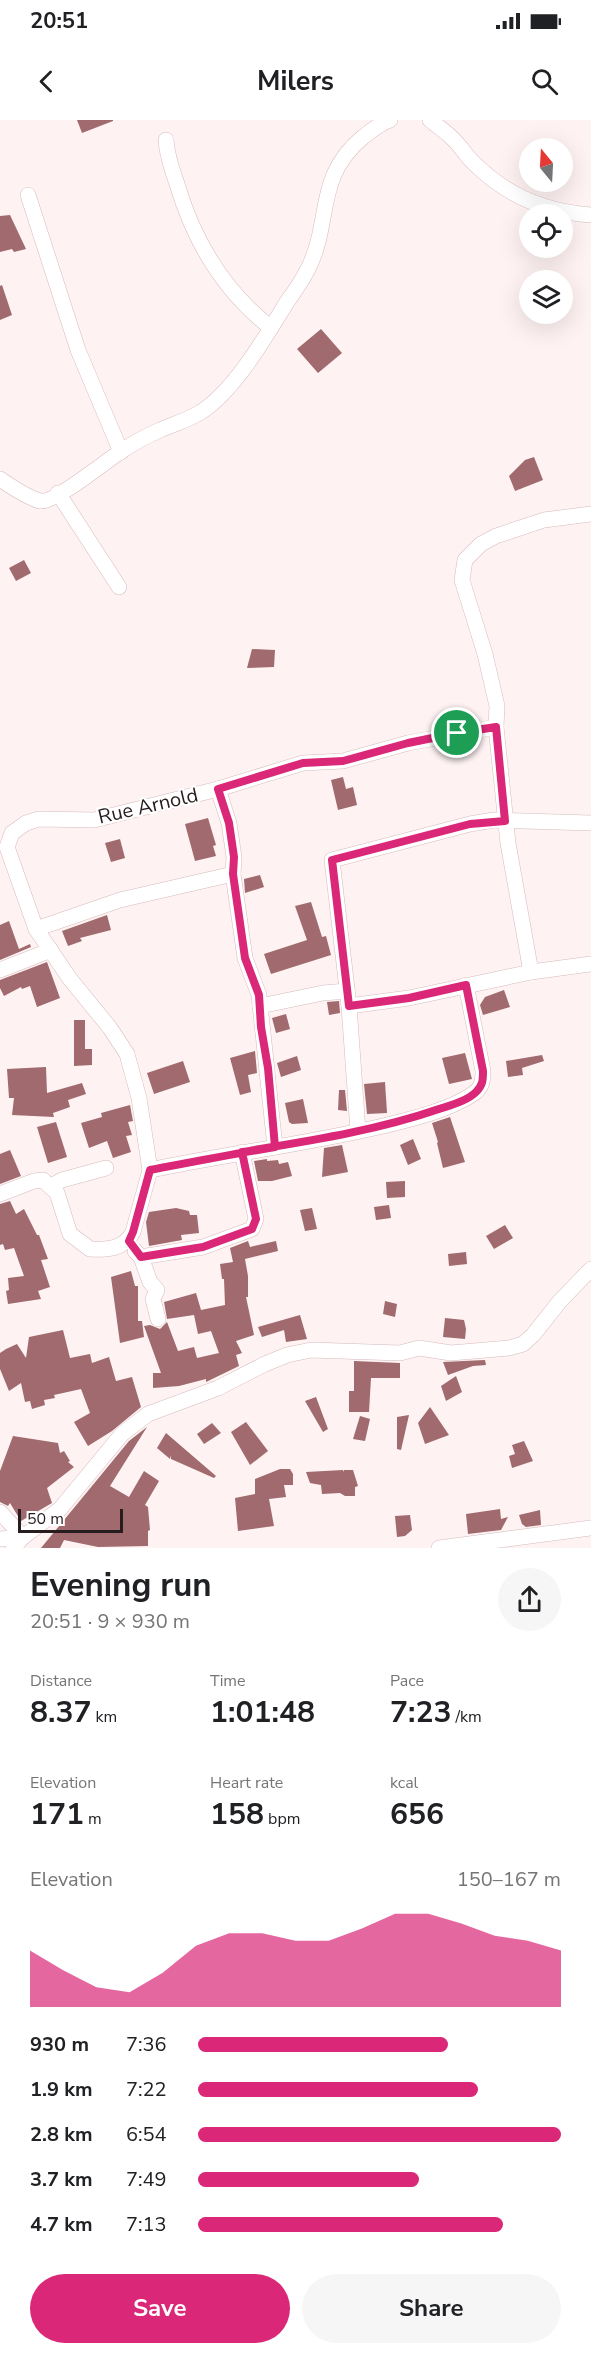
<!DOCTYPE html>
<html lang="en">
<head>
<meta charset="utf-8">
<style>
	:root { --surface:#fff; --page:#f6f6f6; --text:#202124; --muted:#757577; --accent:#db2777 }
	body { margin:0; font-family:"Nunito Sans",sans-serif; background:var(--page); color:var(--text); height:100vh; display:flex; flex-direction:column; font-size:22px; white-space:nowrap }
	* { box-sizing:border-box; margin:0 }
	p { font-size:20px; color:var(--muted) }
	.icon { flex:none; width:33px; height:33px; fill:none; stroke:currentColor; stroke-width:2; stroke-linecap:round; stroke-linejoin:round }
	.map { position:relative; height:1428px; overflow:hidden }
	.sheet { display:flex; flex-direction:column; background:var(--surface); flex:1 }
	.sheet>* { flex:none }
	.needle { width:39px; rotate:342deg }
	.tools { position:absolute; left:519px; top:18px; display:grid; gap:12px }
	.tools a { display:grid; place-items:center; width:54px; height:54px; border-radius:50%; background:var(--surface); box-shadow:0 6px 24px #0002; font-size:30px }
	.scale { position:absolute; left:18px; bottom:15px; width:105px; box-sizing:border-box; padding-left:6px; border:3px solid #281d1e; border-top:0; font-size:16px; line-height:21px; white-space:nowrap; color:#281d1e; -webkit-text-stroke:4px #fff; paint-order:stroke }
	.pin { position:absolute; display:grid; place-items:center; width:51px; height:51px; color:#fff; margin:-26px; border:3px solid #fff; border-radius:50%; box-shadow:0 2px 6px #0007 }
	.round { display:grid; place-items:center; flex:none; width:63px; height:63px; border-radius:32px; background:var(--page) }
	.headline { display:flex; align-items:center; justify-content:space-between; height:102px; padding:0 30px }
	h1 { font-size:33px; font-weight:700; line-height:45px }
	.stats { display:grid; grid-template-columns:repeat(3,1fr); gap:9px; height:102px; padding:6px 30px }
	.stats div { display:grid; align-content:center }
	.stats b { font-size:30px; font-weight:700 }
	.stats small { font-size:16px; font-weight:400 }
	.stats p { font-size:16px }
	.chart { height:168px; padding:12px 30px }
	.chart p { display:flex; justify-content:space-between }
	.chart svg { width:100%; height:108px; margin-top:6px; fill:var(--accent); opacity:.7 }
	.cta { display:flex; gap:12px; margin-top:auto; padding:12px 30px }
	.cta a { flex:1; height:69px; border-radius:36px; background:var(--accent); color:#fff; font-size:24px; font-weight:700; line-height:69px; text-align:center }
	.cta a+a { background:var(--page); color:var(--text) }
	ul { padding:0 30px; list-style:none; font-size:20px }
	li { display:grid; grid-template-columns:96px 72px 1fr; align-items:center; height:45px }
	li i { height:15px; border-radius:8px; background:var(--accent) }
	.status { display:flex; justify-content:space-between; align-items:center; height:42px; padding:0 30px; background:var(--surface); direction:ltr }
	.status svg { height:16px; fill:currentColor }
	header { display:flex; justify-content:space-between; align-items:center; height:78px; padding:0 30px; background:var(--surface); font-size:27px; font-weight:700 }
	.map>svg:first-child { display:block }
	.building { fill:#a06a6e }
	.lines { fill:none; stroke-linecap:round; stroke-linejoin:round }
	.minor-casing { stroke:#d7bbbd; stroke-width:16 }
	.minor { stroke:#fff; stroke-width:15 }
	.route-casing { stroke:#fff; stroke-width:12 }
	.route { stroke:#db2777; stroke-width:8 }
	.labels { text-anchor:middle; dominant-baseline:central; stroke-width:4.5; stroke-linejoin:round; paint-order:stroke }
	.street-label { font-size:20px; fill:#281d1e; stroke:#fff }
</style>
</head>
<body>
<div class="status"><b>20:51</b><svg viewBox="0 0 49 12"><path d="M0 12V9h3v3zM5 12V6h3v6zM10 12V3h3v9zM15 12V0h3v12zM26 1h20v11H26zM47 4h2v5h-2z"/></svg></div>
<header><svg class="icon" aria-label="back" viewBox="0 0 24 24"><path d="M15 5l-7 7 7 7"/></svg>Milers<svg class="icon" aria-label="search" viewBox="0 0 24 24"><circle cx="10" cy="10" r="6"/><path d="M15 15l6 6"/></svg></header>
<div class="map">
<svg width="591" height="1428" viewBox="0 0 591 1428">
	<rect width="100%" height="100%" fill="#fef2f3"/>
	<g class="building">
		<path d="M 77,0 L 113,0 L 113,1 L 82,13 Z"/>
		<path d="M 10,95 L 26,129 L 14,132 L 12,129 L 0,132 L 0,96 Z"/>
		<path d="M 2,165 L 12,195 L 0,200 L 0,166 Z"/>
		<path d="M 321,209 L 342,233 L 318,253 L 297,229 Z"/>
		<path d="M 534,337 L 543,360 L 515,371 L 509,356 L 525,340 Z"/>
		<path d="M 24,440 L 31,453 L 16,461 L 9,448 Z"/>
		<path d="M 252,529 L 275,530 L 274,547 L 247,548 Z"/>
		<path d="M 343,657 L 346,669 L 353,667 L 357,685 L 338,690 L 331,660 Z"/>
		<path d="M 208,698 L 216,725 L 213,726 L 216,736 L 195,741 L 185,704 Z"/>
		<path d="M 120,719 L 125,738 L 111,742 L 105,723 Z"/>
		<path d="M 260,755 L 264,767 L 245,773 L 244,759 Z"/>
		<path d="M 311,782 L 322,817 L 326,816 L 331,835 L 271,854 L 264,834 L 307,820 L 295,786 Z"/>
		<path d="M 107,795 L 111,810 L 80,818 L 82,821 L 68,826 L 62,811 Z"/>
		<path d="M 9,801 L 19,829 L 30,824 L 31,827 L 0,840 L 0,805 Z"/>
		<path d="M 47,842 L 60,878 L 37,887 L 30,866 L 22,869 L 21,867 L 4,876 L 0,868 L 0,860 Z"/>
		<path d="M 504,870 L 510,887 L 483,895 L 480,885 L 485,877 Z"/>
		<path d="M 339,881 L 340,893 L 329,895 L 327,882 Z"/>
		<path d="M 286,894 L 290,909 L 276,913 L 272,898 Z"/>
		<path d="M 74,900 L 85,900 L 85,929 L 92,929 L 92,945 L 74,946 Z"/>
		<path d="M 255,931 L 257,953 L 248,955 L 251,972 L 240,975 L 230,938 Z"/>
		<path d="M 465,933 L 472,959 L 449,964 L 442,938 Z"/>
		<path d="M 542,935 L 544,941 L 522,948 L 523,955 L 508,957 L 506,941 Z"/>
		<path d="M 297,936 L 301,950 L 281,957 L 277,943 Z"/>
		<path d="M 183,941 L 190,962 L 154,974 L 147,953 Z"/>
		<path d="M 46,947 L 47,973 L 82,963 L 86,974 L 68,980 L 70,987 L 53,993 L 54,997 L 12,995 L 14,978 L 9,978 L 7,949 Z"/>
		<path d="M 385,962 L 387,993 L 367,994 L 364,964 Z"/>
		<path d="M 339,970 L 345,970 L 347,991 L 338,990 Z"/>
		<path d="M 303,979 L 308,1003 L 292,1004 L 289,1002 L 285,983 Z"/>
		<path d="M 130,985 L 133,1001 L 128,1002 L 132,1015 L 126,1016 L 131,1032 L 113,1038 L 107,1021 L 89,1028 L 81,1003 L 102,997 L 101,993 Z"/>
		<path d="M 450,997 L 465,1042 L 443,1048 L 437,1023 L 438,1022 L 432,1003 Z"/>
		<path d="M 56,1002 L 67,1037 L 48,1043 L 37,1007 Z"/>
		<path d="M 413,1019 L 421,1039 L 408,1045 L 400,1025 Z"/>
		<path d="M 342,1025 L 348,1052 L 322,1057 L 324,1028 Z"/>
		<path d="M 10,1030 L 21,1056 L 0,1064 L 0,1034 Z"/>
		<path d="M 267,1039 L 267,1041 L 278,1040 L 279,1044 L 288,1042 L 292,1056 L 272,1061 L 258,1061 L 254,1041 Z"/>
		<path d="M 405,1061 L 405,1077 L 387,1078 L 386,1062 Z"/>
		<path d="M 10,1081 L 16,1094 L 24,1089 L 37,1115 L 39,1115 L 48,1139 L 41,1140 L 50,1167 L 38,1171 L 41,1179 L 8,1184 L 6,1171 L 9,1170 L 8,1158 L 24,1156 L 14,1128 L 5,1130 L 3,1124 L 0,1125 L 0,1084 Z"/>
		<path d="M 389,1085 L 391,1098 L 376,1100 L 374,1087 Z"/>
		<path d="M 176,1088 L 189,1091 L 190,1095 L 197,1095 L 199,1113 L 181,1115 L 182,1120 L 149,1126 L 146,1102 L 149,1092 Z"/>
		<path d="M 312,1088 L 317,1109 L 305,1111 L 300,1090 Z"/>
		<path d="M 505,1105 L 513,1118 L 494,1129 L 486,1116 Z"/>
		<path d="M 248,1121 L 250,1127 L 276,1121 L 278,1131 L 245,1139 L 248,1156 L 248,1177 L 246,1177 L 254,1215 L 236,1221 L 242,1233 L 236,1235 L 239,1246 L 206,1262 L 206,1259 L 179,1266 L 153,1268 L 153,1253 L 161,1253 L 144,1206 L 150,1205 L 160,1209 L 167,1202 L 178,1231 L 194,1227 L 197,1238 L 219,1233 L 211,1211 L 198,1214 L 194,1195 L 167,1199 L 164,1182 L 196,1173 L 201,1190 L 225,1185 L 224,1159 L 222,1159 L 220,1144 L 233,1142 L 230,1128 Z"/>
		<path d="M 466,1132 L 467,1144 L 449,1146 L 448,1134 Z"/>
		<path d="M 131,1151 L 135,1166 L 138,1166 L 138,1201 L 142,1201 L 144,1217 L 120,1223 L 111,1157 Z"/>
		<path d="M 385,1181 L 397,1184 L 395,1197 L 383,1194 Z"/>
		<path d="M 300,1195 L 307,1219 L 286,1222 L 284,1210 L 262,1217 L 258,1207 Z"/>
		<path d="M 445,1198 L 464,1200 L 466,1209 L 465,1219 L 443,1217 Z"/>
		<path d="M 63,1210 L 70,1238 L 90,1234 L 92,1243 L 109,1237 L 116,1261 L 132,1257 L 141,1287 L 112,1311 L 88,1326 L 74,1302 L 90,1293 L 81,1269 L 54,1275 L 55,1278 L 44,1280 L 45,1285 L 32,1289 L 30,1281 L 25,1282 L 21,1263 L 9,1271 L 0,1249 L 0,1233 L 6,1229 L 17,1224 L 26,1238 L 29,1217 Z"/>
		<path d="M 485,1240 L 486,1245 L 473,1246 L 448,1255 L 443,1242 Z"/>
		<path d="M 354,1241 L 400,1243 L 400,1258 L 371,1258 L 369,1292 L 349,1292 L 349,1271 L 354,1271 Z"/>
		<path d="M 456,1256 L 462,1272 L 446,1281 L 441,1266 Z"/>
		<path d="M 316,1277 L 328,1309 L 323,1312 L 305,1281 Z"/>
		<path d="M 430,1287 L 449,1315 L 425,1324 L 418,1303 Z"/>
		<path d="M 409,1295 L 401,1330 L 397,1329 L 397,1297 Z"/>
		<path d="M 360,1296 L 370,1299 L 365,1321 L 353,1319 Z"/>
		<path d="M 246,1302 L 268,1331 L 250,1345 L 231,1312 Z"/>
		<path d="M 212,1303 L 221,1313 L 204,1324 L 197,1314 Z"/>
		<path d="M 147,1307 L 110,1366 L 129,1377 L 144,1351 L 159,1361 L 145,1385 L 148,1387 L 150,1410 L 148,1411 L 148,1426 L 98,1427 L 64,1420 L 60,1428 L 41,1428 L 129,1321 Z"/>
		<path d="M 166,1313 L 216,1356 L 214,1358 L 171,1339 L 171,1335 L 170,1339 L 157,1328 Z"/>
		<path d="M 13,1316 L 58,1323 L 60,1333 L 64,1331 L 70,1341 L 68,1342 L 74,1347 L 47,1368 L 52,1383 L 21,1401 L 10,1383 L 8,1386 L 0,1382 L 0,1351 Z"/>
		<path d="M 524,1321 L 533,1341 L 512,1348 L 509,1336 L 515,1334 L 512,1325 Z"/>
		<path d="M 280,1349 L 290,1349 L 293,1354 L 293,1365 L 284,1365 L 286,1377 L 269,1379 L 274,1406 L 238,1411 L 235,1378 L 255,1374 L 255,1359 Z"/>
		<path d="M 343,1350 L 344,1352 L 344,1350 L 353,1350 L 358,1366 L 355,1367 L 355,1376 L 345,1376 L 340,1373 L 322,1374 L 321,1365 L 310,1363 L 306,1352 Z"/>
		<path d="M 500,1389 L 501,1399 L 508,1397 L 501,1410 L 468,1414 L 466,1394 Z"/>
		<path d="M 540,1390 L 541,1405 L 526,1407 L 522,1404 L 519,1395 Z"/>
		<path d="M 410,1395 L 412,1410 L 405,1416 L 397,1417 L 395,1396 Z"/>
	</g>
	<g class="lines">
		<g class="minor-casing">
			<g id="minor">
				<path d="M 430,0 C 437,6 445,11 452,18 C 461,26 467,38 477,46 C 508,76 548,92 591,95"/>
				<path d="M 166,20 C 167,35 172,50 177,64 C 194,122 224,171 271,208"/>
				<path d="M 28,75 L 78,230 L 121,332"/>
				<path d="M 0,359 C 12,367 26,377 40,381 C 53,384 106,341 120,332 C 132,324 146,316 160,310 C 174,304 188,300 201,292 C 235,270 266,216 287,182 C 295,171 303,159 309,147 C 332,98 315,57 363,17 C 371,11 380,3 390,0"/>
				<path d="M 58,373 L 119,467"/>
				<path d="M 218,669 L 229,703 L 234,737 L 233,754 L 245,838 L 259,875 L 275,1027"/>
				<path d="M 36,809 L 120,780 L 233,754"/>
				<path d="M 0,850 L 51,830"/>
				<path d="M 531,852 L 508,723 L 496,607 L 497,586 L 485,534 L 462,460 L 465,440 L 481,424 L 496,416 L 544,400 L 591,394"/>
				<path d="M 260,886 L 323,873 L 347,871"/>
				<path d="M 349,886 L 409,878 L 531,852 L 591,844"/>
				<path d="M 358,1011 L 349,886 L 332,740 L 470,704 L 494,700 L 591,703"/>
				<path d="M 150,1050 C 227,1034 306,1024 383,1006 C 412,999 447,991 473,974 C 482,968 483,961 483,951 L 466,865"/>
				<path d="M 51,1066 L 62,1060 L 106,1048"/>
				<path d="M 0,1074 L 34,1061 L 43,1060 L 57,1073 L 70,1114 L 90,1129 C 108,1130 124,1129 133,1112 L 150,1050 L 139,978 L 127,934 L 110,908 L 70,859 L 36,809 L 7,727 L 12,713 L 26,703 L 39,699 L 94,700 L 218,669 L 303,643 L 343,641 L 408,623 L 496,607"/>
				<path d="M 135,1131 L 141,1137 L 150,1162 L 157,1170 L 153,1179 L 158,1199"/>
				<path d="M 141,1137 L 203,1127 L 252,1109 L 256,1099 L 242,1032"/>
				<path d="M 0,1392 L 23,1417"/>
				<path d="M 0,1419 L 23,1417"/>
				<path d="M 13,1428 L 23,1417 L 60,1389 L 122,1314 L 148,1294 L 218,1268 L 265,1244 L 287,1235 L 311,1230 L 400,1233 L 419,1228 L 451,1233 L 509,1228 L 523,1224 L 533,1215 L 560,1181 L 591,1149"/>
				<path d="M 439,1428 L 591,1408"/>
			</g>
		</g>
		<use href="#minor" class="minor"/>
	</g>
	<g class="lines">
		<g class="route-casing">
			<path id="route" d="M 457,613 L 408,623 L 343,641 L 303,643 L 218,669 L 229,703 L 234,737 L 233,754 L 245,838 L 259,875 L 261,907 L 268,948 L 275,1027 C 233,1034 192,1042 150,1050 L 133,1112 L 129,1121 L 141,1137 L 203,1127 L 252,1109 L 256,1099 L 242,1032 C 308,1021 375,1011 439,989 C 451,985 467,981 476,972 C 483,965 483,960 483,951 L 466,865 L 409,878 L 349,886 L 332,740 L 470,704 L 505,701 L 496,607 L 457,613"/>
		</g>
		<use href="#route" class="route"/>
	</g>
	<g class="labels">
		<g class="street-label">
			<text transform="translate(148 686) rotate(-13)">Rue Arnold</text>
		</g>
	</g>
</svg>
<div class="tools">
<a><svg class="needle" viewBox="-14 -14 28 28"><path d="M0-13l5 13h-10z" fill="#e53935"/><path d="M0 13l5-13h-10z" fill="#757577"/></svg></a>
<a><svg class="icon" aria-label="locate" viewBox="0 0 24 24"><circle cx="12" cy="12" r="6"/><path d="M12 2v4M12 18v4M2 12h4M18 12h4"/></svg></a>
<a><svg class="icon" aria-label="layers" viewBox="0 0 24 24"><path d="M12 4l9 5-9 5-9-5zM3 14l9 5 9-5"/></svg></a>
</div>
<div class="scale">50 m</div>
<div class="pin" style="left:457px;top:613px;background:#1e9e55"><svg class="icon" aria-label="arrive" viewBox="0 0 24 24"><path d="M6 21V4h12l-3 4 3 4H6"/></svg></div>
</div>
<section class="sheet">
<div class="headline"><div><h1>Evening run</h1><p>20:51 · 9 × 930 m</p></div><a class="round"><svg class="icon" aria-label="share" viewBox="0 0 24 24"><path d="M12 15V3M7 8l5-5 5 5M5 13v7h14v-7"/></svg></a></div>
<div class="stats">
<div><p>Distance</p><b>8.37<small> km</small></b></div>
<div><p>Time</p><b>1:01:48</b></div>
<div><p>Pace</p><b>7:23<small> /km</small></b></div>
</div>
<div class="stats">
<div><p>Elevation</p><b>171<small> m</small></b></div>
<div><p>Heart rate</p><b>158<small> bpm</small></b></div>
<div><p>kcal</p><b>656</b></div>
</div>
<div class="chart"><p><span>Elevation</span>150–167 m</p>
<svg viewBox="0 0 160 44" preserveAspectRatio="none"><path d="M0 44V21L10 29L20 36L30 38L40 30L50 19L60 14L70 14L80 17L90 17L100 12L110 6L120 6L130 10L140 15L150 17L160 21V44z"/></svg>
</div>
<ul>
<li><b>930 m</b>7:36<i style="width:69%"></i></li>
<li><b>1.9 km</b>7:22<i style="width:77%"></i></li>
<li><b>2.8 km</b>6:54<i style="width:100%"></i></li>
<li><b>3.7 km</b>7:49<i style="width:61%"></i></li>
<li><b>4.7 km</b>7:13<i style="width:84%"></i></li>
</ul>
<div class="cta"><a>Save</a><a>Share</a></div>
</section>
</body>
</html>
